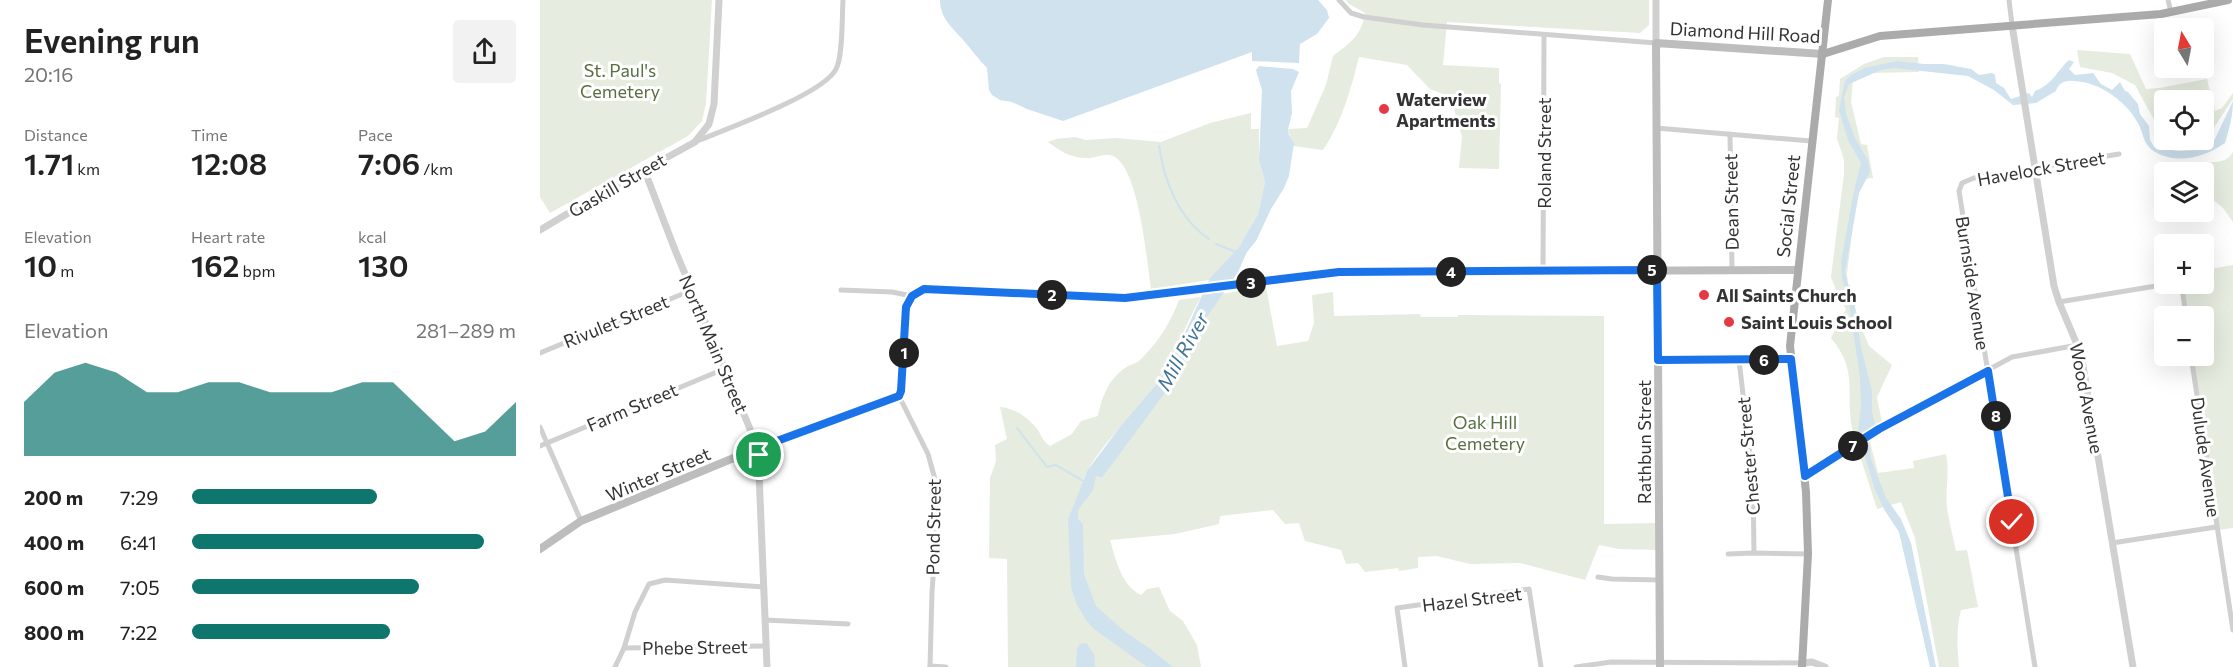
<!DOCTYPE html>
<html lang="en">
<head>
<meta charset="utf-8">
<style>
	:root { --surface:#fff; --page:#f2f2f2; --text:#222; --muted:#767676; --accent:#0f766e }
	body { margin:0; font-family:Commissioner,sans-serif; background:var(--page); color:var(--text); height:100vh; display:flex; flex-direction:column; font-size:22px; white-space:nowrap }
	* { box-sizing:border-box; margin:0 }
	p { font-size:20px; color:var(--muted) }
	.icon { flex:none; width:33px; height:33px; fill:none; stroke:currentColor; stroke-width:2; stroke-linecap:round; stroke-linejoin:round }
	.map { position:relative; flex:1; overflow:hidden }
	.panel { display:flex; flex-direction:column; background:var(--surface); width:540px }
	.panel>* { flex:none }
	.needle { width:39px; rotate:350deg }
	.fabs { position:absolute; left:1614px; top:18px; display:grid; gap:12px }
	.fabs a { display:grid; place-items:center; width:60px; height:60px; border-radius:6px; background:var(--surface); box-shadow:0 6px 24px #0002; font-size:30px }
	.pin { position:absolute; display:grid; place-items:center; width:51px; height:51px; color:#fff; margin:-26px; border:3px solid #fff; border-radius:50%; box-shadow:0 2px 6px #0007 }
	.km { position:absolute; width:30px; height:30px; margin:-15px; border-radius:50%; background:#222; color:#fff; font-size:16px; line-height:30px; text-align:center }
	.round { display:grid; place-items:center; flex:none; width:63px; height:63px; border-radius:6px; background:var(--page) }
	.head { display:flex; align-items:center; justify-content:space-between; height:102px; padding:0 24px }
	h1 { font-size:33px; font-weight:600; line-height:45px }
	.metrics { display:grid; grid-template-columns:repeat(3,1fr); gap:9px; height:102px; padding:6px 24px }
	.metrics div { display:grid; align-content:center }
	.metrics b { font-size:30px; font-weight:600 }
	.metrics small { font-size:16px; font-weight:400 }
	.metrics p { font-size:16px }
	.chart { height:168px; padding:12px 24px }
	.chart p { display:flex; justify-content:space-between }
	.chart svg { width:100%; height:108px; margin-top:6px; fill:var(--accent); opacity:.7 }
	ul { padding:0 24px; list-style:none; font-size:20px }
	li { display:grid; grid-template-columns:96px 72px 1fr; align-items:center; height:45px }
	li i { height:15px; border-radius:8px; background:var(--accent) }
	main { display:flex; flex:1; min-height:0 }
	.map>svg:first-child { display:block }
	.green { fill:#e6ecdf; fill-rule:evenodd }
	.water { fill:#cfe2ee }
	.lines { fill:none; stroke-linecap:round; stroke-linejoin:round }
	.stream { stroke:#cfe2ee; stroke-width:2 }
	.minor { stroke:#d0d0d0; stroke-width:5 }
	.tertiary { stroke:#d0d0d0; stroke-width:7 }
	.secondary { stroke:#bdbdbd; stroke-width:8 }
	.primary { stroke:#ababab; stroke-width:8 }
	.route-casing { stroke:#fff; stroke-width:12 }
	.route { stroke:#1a73e8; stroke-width:8 }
	.poi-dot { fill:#e63946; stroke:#fff; stroke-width:2 }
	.labels { text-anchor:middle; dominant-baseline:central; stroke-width:6; stroke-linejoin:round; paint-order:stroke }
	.street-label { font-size:18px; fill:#333; stroke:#fff }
	.park-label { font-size:18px; fill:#56703f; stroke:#fff }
	.poi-label { font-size:18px; font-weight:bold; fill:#333; stroke:#fff; text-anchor:start }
	.water-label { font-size:20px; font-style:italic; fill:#3f7597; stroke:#fff }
</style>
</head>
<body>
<main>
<section class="panel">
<div class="head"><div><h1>Evening run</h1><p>20:16</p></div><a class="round"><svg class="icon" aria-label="share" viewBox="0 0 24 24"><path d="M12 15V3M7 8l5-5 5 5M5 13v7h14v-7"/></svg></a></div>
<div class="metrics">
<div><p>Distance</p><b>1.71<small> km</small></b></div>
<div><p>Time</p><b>12:08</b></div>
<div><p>Pace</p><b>7:06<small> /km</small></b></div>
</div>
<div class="metrics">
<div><p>Elevation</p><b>10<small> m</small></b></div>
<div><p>Heart rate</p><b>162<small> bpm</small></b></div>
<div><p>kcal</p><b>130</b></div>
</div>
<div class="chart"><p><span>Elevation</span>281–289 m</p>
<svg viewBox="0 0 160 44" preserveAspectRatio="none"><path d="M0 44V22L10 10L20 6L30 10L40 18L50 18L60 14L70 14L80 18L90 18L100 18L110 14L120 14L130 26L140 38L150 34L160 22V44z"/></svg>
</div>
<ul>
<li><b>200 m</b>7:29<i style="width:57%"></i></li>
<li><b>400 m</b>6:41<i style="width:90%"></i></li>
<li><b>600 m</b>7:05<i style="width:70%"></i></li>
<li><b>800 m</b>7:22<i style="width:61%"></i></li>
</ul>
</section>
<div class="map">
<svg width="1693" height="667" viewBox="0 0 1693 667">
	<rect width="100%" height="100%" fill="#fff"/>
	<g class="green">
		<path d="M 0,0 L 172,0 L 166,104 L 162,121 L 148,136 L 10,213 L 0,197 Z"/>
		<path d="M 806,0 L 1109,0 L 1109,25 L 1100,33 L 907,22 L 903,65 L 959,68 L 959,83 L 961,84 L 959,169 L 919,168 L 922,137 L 914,109 L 916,99 L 890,89 L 867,65 L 819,57 C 811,89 802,122 783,150 L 753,146 L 748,129 L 767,128 L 786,85 L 793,56 C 810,43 822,35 825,13 L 809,4 Z"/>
		<path d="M 1537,50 L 1590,54 L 1606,89 L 1619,88 L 1667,79 L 1675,111 L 1682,108 L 1693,93 L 1693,99 L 1667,138 L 1648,148 L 1629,148 L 1623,143 L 1618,127 L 1595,85 L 1572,73 L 1540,67 ZM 1624,100 L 1664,100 L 1664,140 L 1624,140 Z"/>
		<path d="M 1344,57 L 1378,57 L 1379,72 L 1330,73 L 1313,80 L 1311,102 L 1321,144 L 1327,145 L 1333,178 L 1324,179 L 1317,192 L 1307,274 L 1308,284 L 1312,287 L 1312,295 L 1319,322 L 1329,346 L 1352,365 L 1337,397 L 1343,428 L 1329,438 L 1338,473 L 1374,468 L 1373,461 L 1406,454 C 1410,473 1405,489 1407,508 C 1409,522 1413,537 1416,551 L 1427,550 L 1438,607 L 1421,610 C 1416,628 1417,648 1419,667 L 1399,667 L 1375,538 L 1361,502 L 1337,509 C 1329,483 1320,458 1313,432 C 1304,394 1320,373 1291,338 L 1306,309 L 1299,298 L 1291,277 L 1304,174 L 1304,160 L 1297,138 L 1299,118 L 1295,117 L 1296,97 L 1299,96 L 1300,79 L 1324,64 Z"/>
		<path d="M 711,113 L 711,129 L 719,129 L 719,160 L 725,182 L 718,214 L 699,247 L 669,280 L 611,289 C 607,264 599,158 569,155 C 562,154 554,159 546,158 C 531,158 520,151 508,142 L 516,139 L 535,137 L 546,140 L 576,138 L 621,142 L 670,123 Z"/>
		<path d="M 1693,152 L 1693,222 L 1683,208 L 1664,192 L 1664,172 L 1651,172 L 1648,164 C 1663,158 1683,169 1693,152 Z"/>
		<path d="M 1693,265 L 1693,528 L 1679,530 L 1651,356 L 1664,356 L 1664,316 L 1646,316 L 1641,284 L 1664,284 L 1664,270 Z"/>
		<path d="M 726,287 L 737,346 L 768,341 L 774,323 L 772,295 L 793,292 L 794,316 L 880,314 L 881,317 L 918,317 L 918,315 L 1064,316 L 1064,524 L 1118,523 L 1119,550 L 1079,549 L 1059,545 L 1045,580 L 980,563 L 930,564 L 897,556 L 878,557 L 878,568 L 859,571 L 858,568 L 825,572 L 818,563 L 806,564 L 801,550 L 765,541 L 759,523 L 745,524 L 733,510 L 680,516 L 679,524 L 635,534 L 570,540 C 576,560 581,585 601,595 L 607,589 L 619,587 L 630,611 L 643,621 L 657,645 L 661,667 L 468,667 L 467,559 L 449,558 L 450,478 L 456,461 L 455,445 L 467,439 L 460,407 C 475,408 489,418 498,430 C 502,437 503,441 510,446 L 532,434 L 541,421 L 558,416 C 562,397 568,380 585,368 C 590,364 597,364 601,359 C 618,342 631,322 639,300 L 661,297 C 644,326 634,360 614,388 C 594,415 551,453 542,484 L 556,476 L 562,478 L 639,370 L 647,354 L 655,345 L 664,321 L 681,294 Z"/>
	</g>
	<g class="water">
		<path d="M 400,0 L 778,0 L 787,10 L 789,18 L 777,34 L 760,44 L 759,63 L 712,61 L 712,52 L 523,121 L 487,109 L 472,102 L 460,100 L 452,95 L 449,90 L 447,68 C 438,59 432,50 424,41 C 413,28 400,19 400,0 Z"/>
		<path d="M 1529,60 L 1534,62 L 1529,69 L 1535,75 L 1553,73 L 1561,84 L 1572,90 L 1580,82 L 1585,91 L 1588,92 L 1598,104 L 1600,114 L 1609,126 L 1610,140 L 1614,147 L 1638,151 L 1659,150 L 1673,143 L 1693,101 C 1693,115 1689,130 1685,143 C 1665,157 1638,165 1615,152 C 1604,146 1604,136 1599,125 C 1588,103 1561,82 1534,81 C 1526,80 1519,82 1516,91 L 1496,103 L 1473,105 L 1454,90 L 1428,76 L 1354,68 L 1341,70 L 1309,84 L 1304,97 L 1306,114 L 1315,138 L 1328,160 L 1330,172 L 1319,193 L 1305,272 L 1308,285 L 1312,288 L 1321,347 L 1332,391 L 1332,412 L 1335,425 L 1329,443 L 1331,459 L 1346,498 L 1361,519 L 1371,543 L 1396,667 L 1390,667 L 1359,532 L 1345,511 L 1335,490 L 1318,433 L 1321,405 L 1320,377 L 1308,297 L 1302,279 L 1301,262 L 1314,191 L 1321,163 L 1308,140 L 1299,110 L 1305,81 L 1310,76 L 1324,68 L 1357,61 L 1384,64 L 1404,64 L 1431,69 L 1439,75 L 1452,73 L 1455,75 L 1456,83 L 1464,88 L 1471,99 L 1489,93 L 1492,97 L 1495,91 C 1512,85 1517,71 1529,60 Z"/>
		<path d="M 719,66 L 753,69 L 759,72 L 751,91 L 752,113 L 748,129 L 749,135 L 754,143 L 749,176 L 744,188 L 731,209 L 716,241 L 707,252 L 698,272 L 664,321 L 655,345 L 647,354 L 629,387 L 562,478 L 556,476 L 553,490 L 538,510 L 538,519 L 543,524 L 544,574 L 556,606 L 584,631 L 609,648 L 633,667 L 607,667 L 554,629 L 546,620 L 536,603 L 531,587 L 528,520 L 547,471 L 580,427 L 616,385 L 637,350 L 670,278 L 699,247 L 718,214 L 725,182 L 719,160 L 722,90 L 716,70 Z"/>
		<path d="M 546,643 L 554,654 L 555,667 L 536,667 L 537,648 L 540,644 Z"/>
	</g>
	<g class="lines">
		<g class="stream">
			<path d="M 619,146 C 624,181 639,219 669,239"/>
			<path d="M 676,244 L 696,252"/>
			<path d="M 477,428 L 507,467 L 516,465 L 545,482"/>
		</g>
		<g class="minor">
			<path d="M 799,0 L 811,13 L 824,17 L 883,25 L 1116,43"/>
			<path d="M 1469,0 L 1472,25"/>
			<path d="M 1628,0 L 1631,12"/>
			<path d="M 1116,128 L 1271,141"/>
			<path d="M 1190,134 L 1192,270"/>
			<path d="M 157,141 C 186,129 284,94 296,69 C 303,57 302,15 303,0"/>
			<path d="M 1003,271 L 1004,35"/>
			<path d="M 1639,284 L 1642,288 L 1646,316"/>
			<path d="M 301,290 L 352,292 L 372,296"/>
			<path d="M 1519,302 L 1628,284"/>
			<path d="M 0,353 L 152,290"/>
			<path d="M 1651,356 L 1693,630"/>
			<path d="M 1118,360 L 1251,359"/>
			<path d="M 1199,360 L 1213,480 L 1214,553"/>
			<path d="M 359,396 L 388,454 L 396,483 L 396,535 L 392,592 L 390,667"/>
			<path d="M 0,427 L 41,521"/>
			<path d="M 0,446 L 184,369"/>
			<path d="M 1265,476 L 1339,429 L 1472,357 L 1538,345"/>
			<path d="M 1572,543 L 1676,527"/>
			<path d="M 1188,554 L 1214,553 L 1268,554"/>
			<path d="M 1058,577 L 1072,579 L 1120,580"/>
			<path d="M 225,620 L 308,624"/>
			<path d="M 84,648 L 226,646"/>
			<path d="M 390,666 L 406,667"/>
			<path d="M 75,667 L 84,648 L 95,612 L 109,584 L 125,580 L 224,587"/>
			<path d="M 865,667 L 857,608 L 989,589 L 1001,667"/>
			<path d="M 1036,667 L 1071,662 L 1263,663"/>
			<path d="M 1495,667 L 1419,191 L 1422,183 L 1434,178 L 1579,154"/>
		</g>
		<g class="tertiary">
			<path d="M 1472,25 L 1514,286 L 1519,302 L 1541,354 L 1593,667"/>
			<path d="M 1116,43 L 1116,0"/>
			<path d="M 104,169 L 135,250 L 218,448 L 227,667"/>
			<path d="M 0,230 L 57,196 L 155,142 L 169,124 L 174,104 L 179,0"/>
			<path d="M 1264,663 L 1272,662 L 1285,667"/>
		</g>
		<g class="secondary">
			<path d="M 0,549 L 41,521 L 218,448 L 359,396 L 361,391 L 366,307 L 372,296 L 384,289 L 585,298 L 799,272 L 1258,270"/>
			<path d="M 1120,667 L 1116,43 L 1283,54"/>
		</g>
		<g class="primary">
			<path d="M 1283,54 L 1340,36 L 1621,14 L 1688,0"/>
			<path d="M 1262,667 L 1268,554 L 1266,492 L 1250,346 L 1288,0"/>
		</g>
	</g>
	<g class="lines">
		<g class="route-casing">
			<path id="route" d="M 219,455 L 218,448 L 359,396 L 361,391 L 366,307 L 372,296 L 384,289 L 585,298 L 799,272 L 1117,270 L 1118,360 L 1251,359 L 1265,476 L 1339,429 L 1448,371 L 1472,522"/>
		</g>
		<use href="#route" class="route"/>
	</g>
	<g class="poi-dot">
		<circle cx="844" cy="109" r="6"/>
		<circle cx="1164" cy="295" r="6"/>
		<circle cx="1189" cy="322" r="6"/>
	</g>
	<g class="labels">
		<g class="street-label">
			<text transform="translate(1205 32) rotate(3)">Diamond Hill Road</text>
			<text transform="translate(1004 153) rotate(-90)">Roland Street</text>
			<text transform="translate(1501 168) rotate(-10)">Havelock Street</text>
			<text transform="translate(77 185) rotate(-30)">Gaskill Street</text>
			<text transform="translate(1191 202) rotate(-91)">Dean Street</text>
			<text transform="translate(1248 206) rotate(-84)">Social Street</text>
			<text transform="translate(1433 283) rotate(81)">Burnside Avenue</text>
			<text transform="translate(76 321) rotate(-22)">Rivulet Street</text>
			<text transform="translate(174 344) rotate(67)">North Main Street</text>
			<text transform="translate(1547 398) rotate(79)">Wood Avenue</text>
			<text transform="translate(92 407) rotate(-23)">Farm Street</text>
			<text transform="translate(1104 442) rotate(-90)">Rathbun Street</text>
			<text transform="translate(1208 456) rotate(-95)">Chester Street</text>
			<text transform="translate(1666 457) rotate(82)">Dulude Avenue</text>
			<text transform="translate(118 474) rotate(-23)">Winter Street</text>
			<text transform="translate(393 527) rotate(-89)">Pond Street</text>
			<text transform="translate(932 599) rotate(-7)">Hazel Street</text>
			<text transform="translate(155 647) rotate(-1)">Phebe Street</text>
		</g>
		<g class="park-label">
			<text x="80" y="70">St. Paul's<tspan x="80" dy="21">Cemetery</tspan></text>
			<text x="945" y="422">Oak Hill<tspan x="945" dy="21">Cemetery</tspan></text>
		</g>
		<g class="poi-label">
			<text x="856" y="99">Waterview<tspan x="856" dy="21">Apartments</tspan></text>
			<text x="1176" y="295">All Saints Church</text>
			<text x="1201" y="322">Saint Louis School</text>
		</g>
		<g class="water-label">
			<text transform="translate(642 351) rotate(-61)">Mill River</text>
		</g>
	</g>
</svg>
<div class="fabs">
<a><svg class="needle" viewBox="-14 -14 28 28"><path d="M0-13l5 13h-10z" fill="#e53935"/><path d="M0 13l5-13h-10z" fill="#767676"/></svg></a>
<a><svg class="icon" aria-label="locate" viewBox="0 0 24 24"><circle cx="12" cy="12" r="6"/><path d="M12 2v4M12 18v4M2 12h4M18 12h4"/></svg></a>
<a><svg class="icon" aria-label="layers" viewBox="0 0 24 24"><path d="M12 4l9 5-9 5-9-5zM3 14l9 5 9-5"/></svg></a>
<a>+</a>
<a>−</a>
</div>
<div class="pin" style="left:219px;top:455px;background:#1e9e55"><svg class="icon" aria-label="arrive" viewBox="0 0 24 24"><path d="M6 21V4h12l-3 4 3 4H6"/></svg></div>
<div class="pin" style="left:1472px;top:522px;background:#d93025"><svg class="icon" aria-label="check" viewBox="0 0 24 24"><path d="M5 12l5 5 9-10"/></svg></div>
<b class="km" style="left:364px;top:353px">1</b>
<b class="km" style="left:512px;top:295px">2</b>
<b class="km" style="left:711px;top:283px">3</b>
<b class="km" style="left:911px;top:272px">4</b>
<b class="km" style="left:1112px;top:270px">5</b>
<b class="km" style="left:1224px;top:360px">6</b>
<b class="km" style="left:1313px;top:446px">7</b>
<b class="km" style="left:1456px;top:416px">8</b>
</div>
</main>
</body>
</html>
